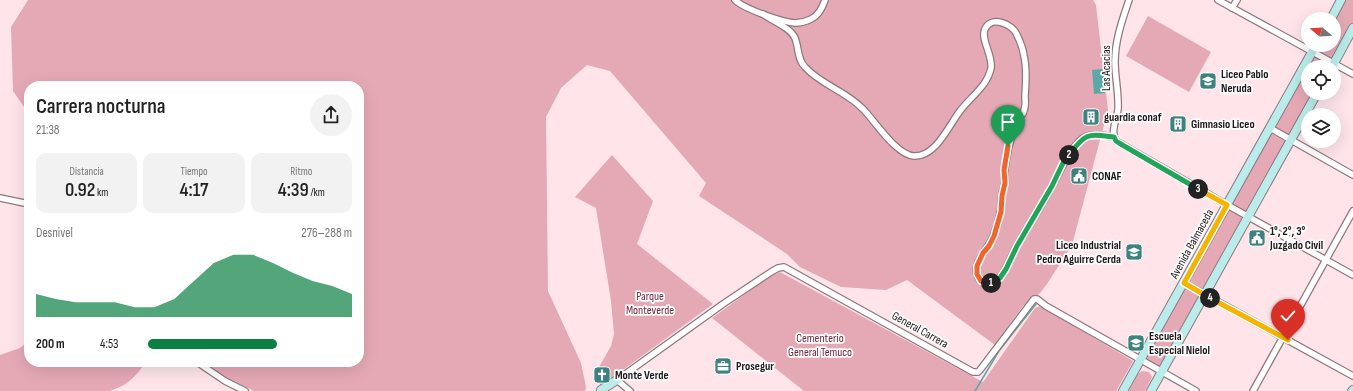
<!DOCTYPE html>
<html lang="es">
<head>
<meta charset="utf-8">
<style>
	:root { --surface:#fff; --page:#f2f2f2; --text:#222; --muted:#767676; --accent:#0b8043 }
	body { margin:0; font-family:"Sofia Sans Condensed",sans-serif; background:var(--page); color:var(--text); height:100vh; display:flex; flex-direction:column; font-size:15px; white-space:nowrap }
	* { box-sizing:border-box; margin:0 }
	p { font-size:13px; color:var(--muted) }
	.icon { flex:none; width:22px; height:22px; fill:none; stroke:currentColor; stroke-width:2; stroke-linecap:round; stroke-linejoin:round }
	.map { position:relative; flex:1; overflow:hidden }
	.details { position:absolute; left:24px; top:81px; width:340px; height:286px; display:flex; flex-direction:column; background:var(--surface); border-radius:16px; box-shadow:0 4px 16px #0002 }
	.details>* { flex:none }
	.needle { width:26px; rotate:288deg }
	.controls { position:absolute; left:1301px; top:12px; display:grid; gap:8px }
	.controls a { display:grid; place-items:center; width:40px; height:40px; border-radius:50%; background:var(--surface); box-shadow:0 4px 16px #0002; font-size:20px }
	.pin { position:absolute; display:grid; place-items:center; width:34px; height:34px; color:#fff; margin:-41px -17px; border-radius:50% 50% 50% 0; rotate:-45deg; box-shadow:0 0 4px #0007 }
	.pin .icon { rotate:45deg }
	.km { position:absolute; width:20px; height:20px; margin:-10px; border-radius:50%; background:#222; color:#fff; font-size:11px; line-height:20px; text-align:center }
	.round { display:grid; place-items:center; flex:none; width:42px; height:42px; border-radius:21px; background:var(--page) }
	.headline { display:flex; align-items:center; justify-content:space-between; height:68px; padding:0 12px }
	h1 { font-size:22px; font-weight:600; line-height:30px }
	.figures { display:grid; grid-template-columns:repeat(3,1fr); gap:6px; height:68px; padding:4px 12px }
	.figures div { display:grid; align-content:center; border-radius:10px; background:var(--page); text-align:center }
	.figures b { font-size:20px; font-weight:600 }
	.figures small { font-size:11px; font-weight:400 }
	.figures p { font-size:11px }
	.chart { height:112px; padding:8px 12px }
	.chart p { display:flex; justify-content:space-between }
	.chart svg { width:100%; height:72px; margin-top:4px; fill:var(--accent); opacity:.7 }
	ul { padding:0 12px; list-style:none; font-size:13px }
	li { display:grid; grid-template-columns:64px 48px 1fr; align-items:center; height:30px }
	li i { height:10px; border-radius:5px; background:var(--accent) }
	.map>svg:first-child { display:block }
	.green { fill:#e5a9b6 }
	.water { fill:#5aa9a4 }
	.lines { fill:none; stroke-linecap:round; stroke-linejoin:round }
	.stream { stroke:#5aa9a4; stroke-width:1.5 }
	.street-casing { stroke:#8f787d; stroke-width:8 }
	.secondary-casing { stroke:#8f787d; stroke-width:10 }
	.street { stroke:#fff; stroke-width:5.5 }
	.secondary { stroke:#b9ecea; stroke-width:8 }
	.split-1-casing { stroke:#fff; stroke-width:8 }
	.split-2-casing { stroke:#fff; stroke-width:8 }
	.split-3-casing { stroke:#fff; stroke-width:8 }
	.split-4-casing { stroke:#fff; stroke-width:8 }
	.split-5-casing { stroke:#fff; stroke-width:8 }
	.split-1 { stroke:#f0652b; stroke-width:5 }
	.split-2 { stroke:#22a559; stroke-width:5 }
	.split-3 { stroke:#22a559; stroke-width:5 }
	.split-4 { stroke:#f5b400; stroke-width:5 }
	.split-5 { stroke:#f5b400; stroke-width:5 }
	.labels { text-anchor:middle; dominant-baseline:central; stroke-width:3.5; stroke-linejoin:round; paint-order:stroke }
	.street-label { font-size:12px; fill:#1f1719; stroke:#fff }
	.poi-label { font-size:12px; font-weight:bold; fill:#1f1719; stroke:#fff; text-anchor:start }
	.park-label { font-size:12px; fill:#71253d; stroke:#fff }
</style>
</head>
<body>
<div class="map">
<svg width="1353" height="391" viewBox="0 0 1353 391">
	<rect width="100%" height="100%" fill="#ffe5ea"/>
	<g class="green">
		<path d="M 28,0 L 1093,0 L 1096,5 L 1108,110 L 1072,245 L 1047,284 L 1040,293 L 1023,306 L 995,345 L 907,280 L 886,290 L 841,287 L 800,267 L 787,254 L 699,196 L 706,183 L 610,71 L 587,65 L 561,88 L 546,117 L 548,291 L 581,363 L 586,387 L 585,391 L 254,391 L 227,378 L 202,362 L 359,362 L 359,86 L 29,86 L 29,114 L 13,91 L 11,27 Z"/>
		<path d="M 1343,0 L 1353,0 L 1353,25 L 1334,61 L 1315,51 L 1318,45 L 1334,45 L 1334,19 Z"/>
		<path d="M 1148,16 L 1211,52 L 1189,92 L 1126,56 Z"/>
		<path d="M 1313,55 L 1331,64 L 1329,67 L 1308,67 L 1308,93 L 1315,93 L 1290,137 L 1273,128 Z"/>
		<path d="M 1271,133 L 1287,142 L 1247,213 L 1231,204 Z"/>
		<path d="M 612,155 L 653,201 L 637,244 L 713,304 L 601,386 L 595,374 L 611,346 L 614,334 L 611,301 L 596,208 L 575,197 Z"/>
		<path d="M 1228,209 L 1244,218 L 1205,291 L 1188,282 Z"/>
		<path d="M 780,272 L 983,382 L 1035,308 L 1040,306 L 1133,361 L 1116,391 L 804,391 L 712,318 L 769,277 Z"/>
		<path d="M 1184,287 L 1202,296 L 1160,368 L 1144,359 Z"/>
		<path d="M 29,341 L 29,362 L 145,362 C 141,371 131,381 122,386 C 118,388 114,389 110,391 L 0,391 L 0,355 L 20,348 Z"/>
		<path d="M 1142,371 L 1149,372 L 1152,377 L 1145,391 L 1129,391 L 1138,374 Z"/>
	</g>
	<path class="water" d="M 1103,69 L 1105,93 L 1094,94 L 1092,70 Z"/>
	<g class="lines">
		<path class="stream" d="M 975,391 L 999,351 L 1036,304"/>
		<g class="street-casing">
			<g id="street">
				<path d="M 735,0 C 744,9 782,22 795,23 C 800,23 807,21 811,19 C 819,15 822,8 825,0"/>
				<path d="M 1129,0 C 1122,21 1115,40 1115,62 C 1115,77 1119,94 1118,109 C 1117,120 1110,131 1116,141 L 1222,202 L 1353,275"/>
				<path d="M 1218,0 L 1353,74"/>
				<path d="M 1232,8 L 1237,0"/>
				<path d="M 763,14 C 772,21 790,27 795,38 C 799,48 797,59 805,67 C 821,85 846,91 863,109 C 875,121 896,155 914,156 C 936,157 949,125 960,111 C 971,96 987,87 991,68 C 993,55 980,39 985,29 C 991,15 1013,24 1017,35 C 1020,41 1023,49 1024,56 C 1027,69 1026,83 1025,96 C 1025,100 1026,106 1024,110 C 1024,112 1022,115 1020,117 C 1012,132 1007,152 1005,168 C 1004,173 1005,177 1005,182 C 1004,186 1003,190 1002,195 C 1001,201 1002,207 1000,213 C 999,220 997,227 994,234 C 991,246 973,261 977,274 C 979,281 984,283 991,283 C 995,282 998,280 1001,276 C 1008,266 1012,254 1018,244 C 1029,225 1041,206 1052,186 C 1060,172 1072,142 1087,136 C 1096,133 1105,136 1114,137"/>
				<path d="M 1270,128 L 1353,175"/>
				<path d="M 0,198 L 29,204"/>
				<path d="M 1184,283 L 1353,376"/>
				<path d="M 197,362 L 225,381 L 245,391"/>
				<path d="M 630,391 L 617,380 L 723,304 L 771,272 L 778,268 L 784,267 L 973,372 L 978,372 L 980,370 L 1034,299 L 1037,299 L 1046,306 L 1196,391"/>
				<path d="M 1253,391 L 1353,211"/>
			</g>
		</g>
		<g class="secondary-casing">
			<g id="secondary">
				<path d="M 1331,19 L 1341,0"/>
				<path d="M 1332,67 L 1353,28"/>
				<path d="M 601,390 L 617,380"/>
				<path d="M 1123,391 L 1316,45"/>
				<path d="M 1151,391 L 1317,93"/>
				<path d="M 1352,391 L 1353,390"/>
			</g>
		</g>
		<use href="#street" class="street"/>
		<use href="#secondary" class="secondary"/>
	</g>
	<g class="lines">
		<g class="split-1-casing">
			<path id="split-1" d="M 991,283 L 986,283 L 981,281 L 977,274 L 977,266 L 983,253 L 989,246 L 994,236 L 1001,212 L 1002,196 L 1005,183 L 1004,170 L 1008,146"/>
		</g>
		<g class="split-2-casing">
			<path id="split-2" d="M 991,283 L 994,282 L 1000,278 L 1006,269 L 1017,246 L 1052,186 L 1064,161 L 1069,155"/>
		</g>
		<g class="split-3-casing">
			<path id="split-3" d="M 1069,155 C 1086,132 1088,134 1114,137 L 1116,141 L 1119,143 L 1198,189"/>
		</g>
		<g class="split-4-casing">
			<path id="split-4" d="M 1198,189 L 1227,205 L 1184,283 L 1210,298"/>
		</g>
		<g class="split-5-casing">
			<path id="split-5" d="M 1210,298 L 1288,340"/>
		</g>
		<use href="#split-1" class="split-1"/>
		<use href="#split-2" class="split-2"/>
		<use href="#split-3" class="split-3"/>
		<use href="#split-4" class="split-4"/>
		<use href="#split-5" class="split-5"/>
	</g>
	<defs>
		<g id="school-square" transform="scale(0.9)"><rect x="-9" y="-9" width="18" height="18" rx="4" fill="#3c837f" stroke="#fff"/><path d="M0-5L7-2L0 1L-7-2ZM-4 1L0 2.5L4 1V4Q0 6-4 4Z" fill="#fff"/></g>
		<g id="building-square" transform="scale(0.9)"><rect x="-9" y="-9" width="18" height="18" rx="4" fill="#3c837f" stroke="#fff"/><path d="M-4-6H4V6H1V3H-1V6H-4ZM-2.5-4.3h1.7v1.8h-1.7ZM.8-4.3h1.7v1.8H.8ZM-2.5-1h1.7V.8h-1.7ZM.8-1h1.7V.8H.8Z" fill="#fff"/></g>
		<g id="civic-square" transform="scale(0.9)"><rect x="-9" y="-9" width="18" height="18" rx="4" fill="#3c837f" stroke="#fff"/><path d="M-.6-6.5H3V-4.5H.6V-3L4-1V1h2V6H-6V1h2V-1L-.6-3ZM-1.2 2.5V6h2.4V2.5Z" fill="#fff"/></g>
		<g id="office-square" transform="scale(0.9)"><rect x="-9" y="-9" width="18" height="18" rx="4" fill="#3c837f" stroke="#fff"/><path d="M-6-3h4V-5.5h4V-3h4V5H-6ZM-1-4.5V-3h2v-1.5ZM-6 0V1H6V0Z" fill="#fff"/></g>
		<g id="church-square" transform="scale(0.9)"><rect x="-9" y="-9" width="18" height="18" rx="4" fill="#3c837f" stroke="#fff"/><path d="M-1.2-6h2.4v3.5h3.3v2.4h-3.3V6h-2.4V-.1h-3.3v-2.4h3.3Z" fill="#fff"/></g>
	</defs>
	<g fill-rule="evenodd">
		<use href="#school-square" x="1208" y="81"/>
		<use href="#building-square" x="1091" y="117"/>
		<use href="#building-square" x="1178" y="124"/>
		<use href="#civic-square" x="1079" y="176"/>
		<use href="#civic-square" x="1257" y="238"/>
		<use href="#school-square" x="1134" y="252"/>
		<use href="#school-square" x="1136" y="343"/>
		<use href="#office-square" x="723" y="366"/>
		<use href="#church-square" x="602" y="375"/>
	</g>
	<g class="labels">
		<g class="street-label">
			<text transform="translate(1106 68) rotate(-90)">Las Acacias</text>
			<text transform="translate(1192 244) rotate(-61)">Avenida Balmaceda</text>
			<text transform="translate(920 330) rotate(29)">General Carrera</text>
		</g>
		<g class="poi-label">
			<text x="1221" y="74">Liceo Pablo<tspan x="1221" dy="14">Neruda</tspan></text>
			<text x="1104" y="117">guardia conaf</text>
			<text x="1191" y="124">Gimnasio Liceo</text>
			<text x="1092" y="176">CONAF</text>
			<text x="1270" y="231">1°, 2°, 3°<tspan x="1270" dy="14">Juzgado Civil</tspan></text>
			<text x="1121" y="245" text-anchor="end">Liceo Industrial<tspan x="1121" dy="14">Pedro Aguirre Cerda</tspan></text>
			<text x="1149" y="336">Escuela<tspan x="1149" dy="14">Especial Nielol</tspan></text>
			<text x="736" y="366">Prosegur</text>
			<text x="615" y="375">Monte Verde</text>
		</g>
		<g class="park-label">
			<text x="650" y="296">Parque<tspan x="650" dy="14">Monteverde</tspan></text>
			<text x="820" y="338">Cementerio<tspan x="820" dy="14">General Temuco</tspan></text>
		</g>
	</g>
</svg>
<div class="controls">
<a><svg class="needle" viewBox="-14 -14 28 28"><path d="M0-13l5 13h-10z" fill="#e53935"/><path d="M0 13l5-13h-10z" fill="#767676"/></svg></a>
<a><svg class="icon" aria-label="locate" viewBox="0 0 24 24"><circle cx="12" cy="12" r="6"/><path d="M12 2v4M12 18v4M2 12h4M18 12h4"/></svg></a>
<a><svg class="icon" aria-label="layers" viewBox="0 0 24 24"><path d="M12 4l9 5-9 5-9-5zM3 14l9 5 9-5"/></svg></a>
</div>
<div class="pin" style="left:1008px;top:146px;background:#1e9e55"><svg class="icon" aria-label="arrive" viewBox="0 0 24 24"><path d="M6 21V4h12l-3 4 3 4H6"/></svg></div>
<div class="pin" style="left:1288px;top:340px;background:#d93025"><svg class="icon" aria-label="check" viewBox="0 0 24 24"><path d="M5 12l5 5 9-10"/></svg></div>
<b class="km" style="left:991px;top:283px">1</b>
<b class="km" style="left:1069px;top:155px">2</b>
<b class="km" style="left:1198px;top:189px">3</b>
<b class="km" style="left:1210px;top:298px">4</b>
<section class="details">
<div class="headline"><div><h1>Carrera nocturna</h1><p>21:38</p></div><a class="round"><svg class="icon" aria-label="share" viewBox="0 0 24 24"><path d="M12 15V3M7 8l5-5 5 5M5 13v7h14v-7"/></svg></a></div>
<div class="figures">
<div><p>Distancia</p><b>0.92<small> km</small></b></div>
<div><p>Tiempo</p><b>4:17</b></div>
<div><p>Ritmo</p><b>4:39<small> /km</small></b></div>
</div>
<div class="chart"><p><span>Desnivel</span>276–288 m</p>
<svg viewBox="0 0 160 44" preserveAspectRatio="none"><path d="M0 44V30L10 33L20 35L30 35L40 35L50 38L60 38L70 33L80 22L90 11L100 6L110 6L120 11L130 17L140 22L150 25L160 30V44z"/></svg>
</div>
<ul>
<li><b>200 m</b>4:53<i style="width:63%"></i></li>
</ul>
</section>
</div>
</body>
</html>
